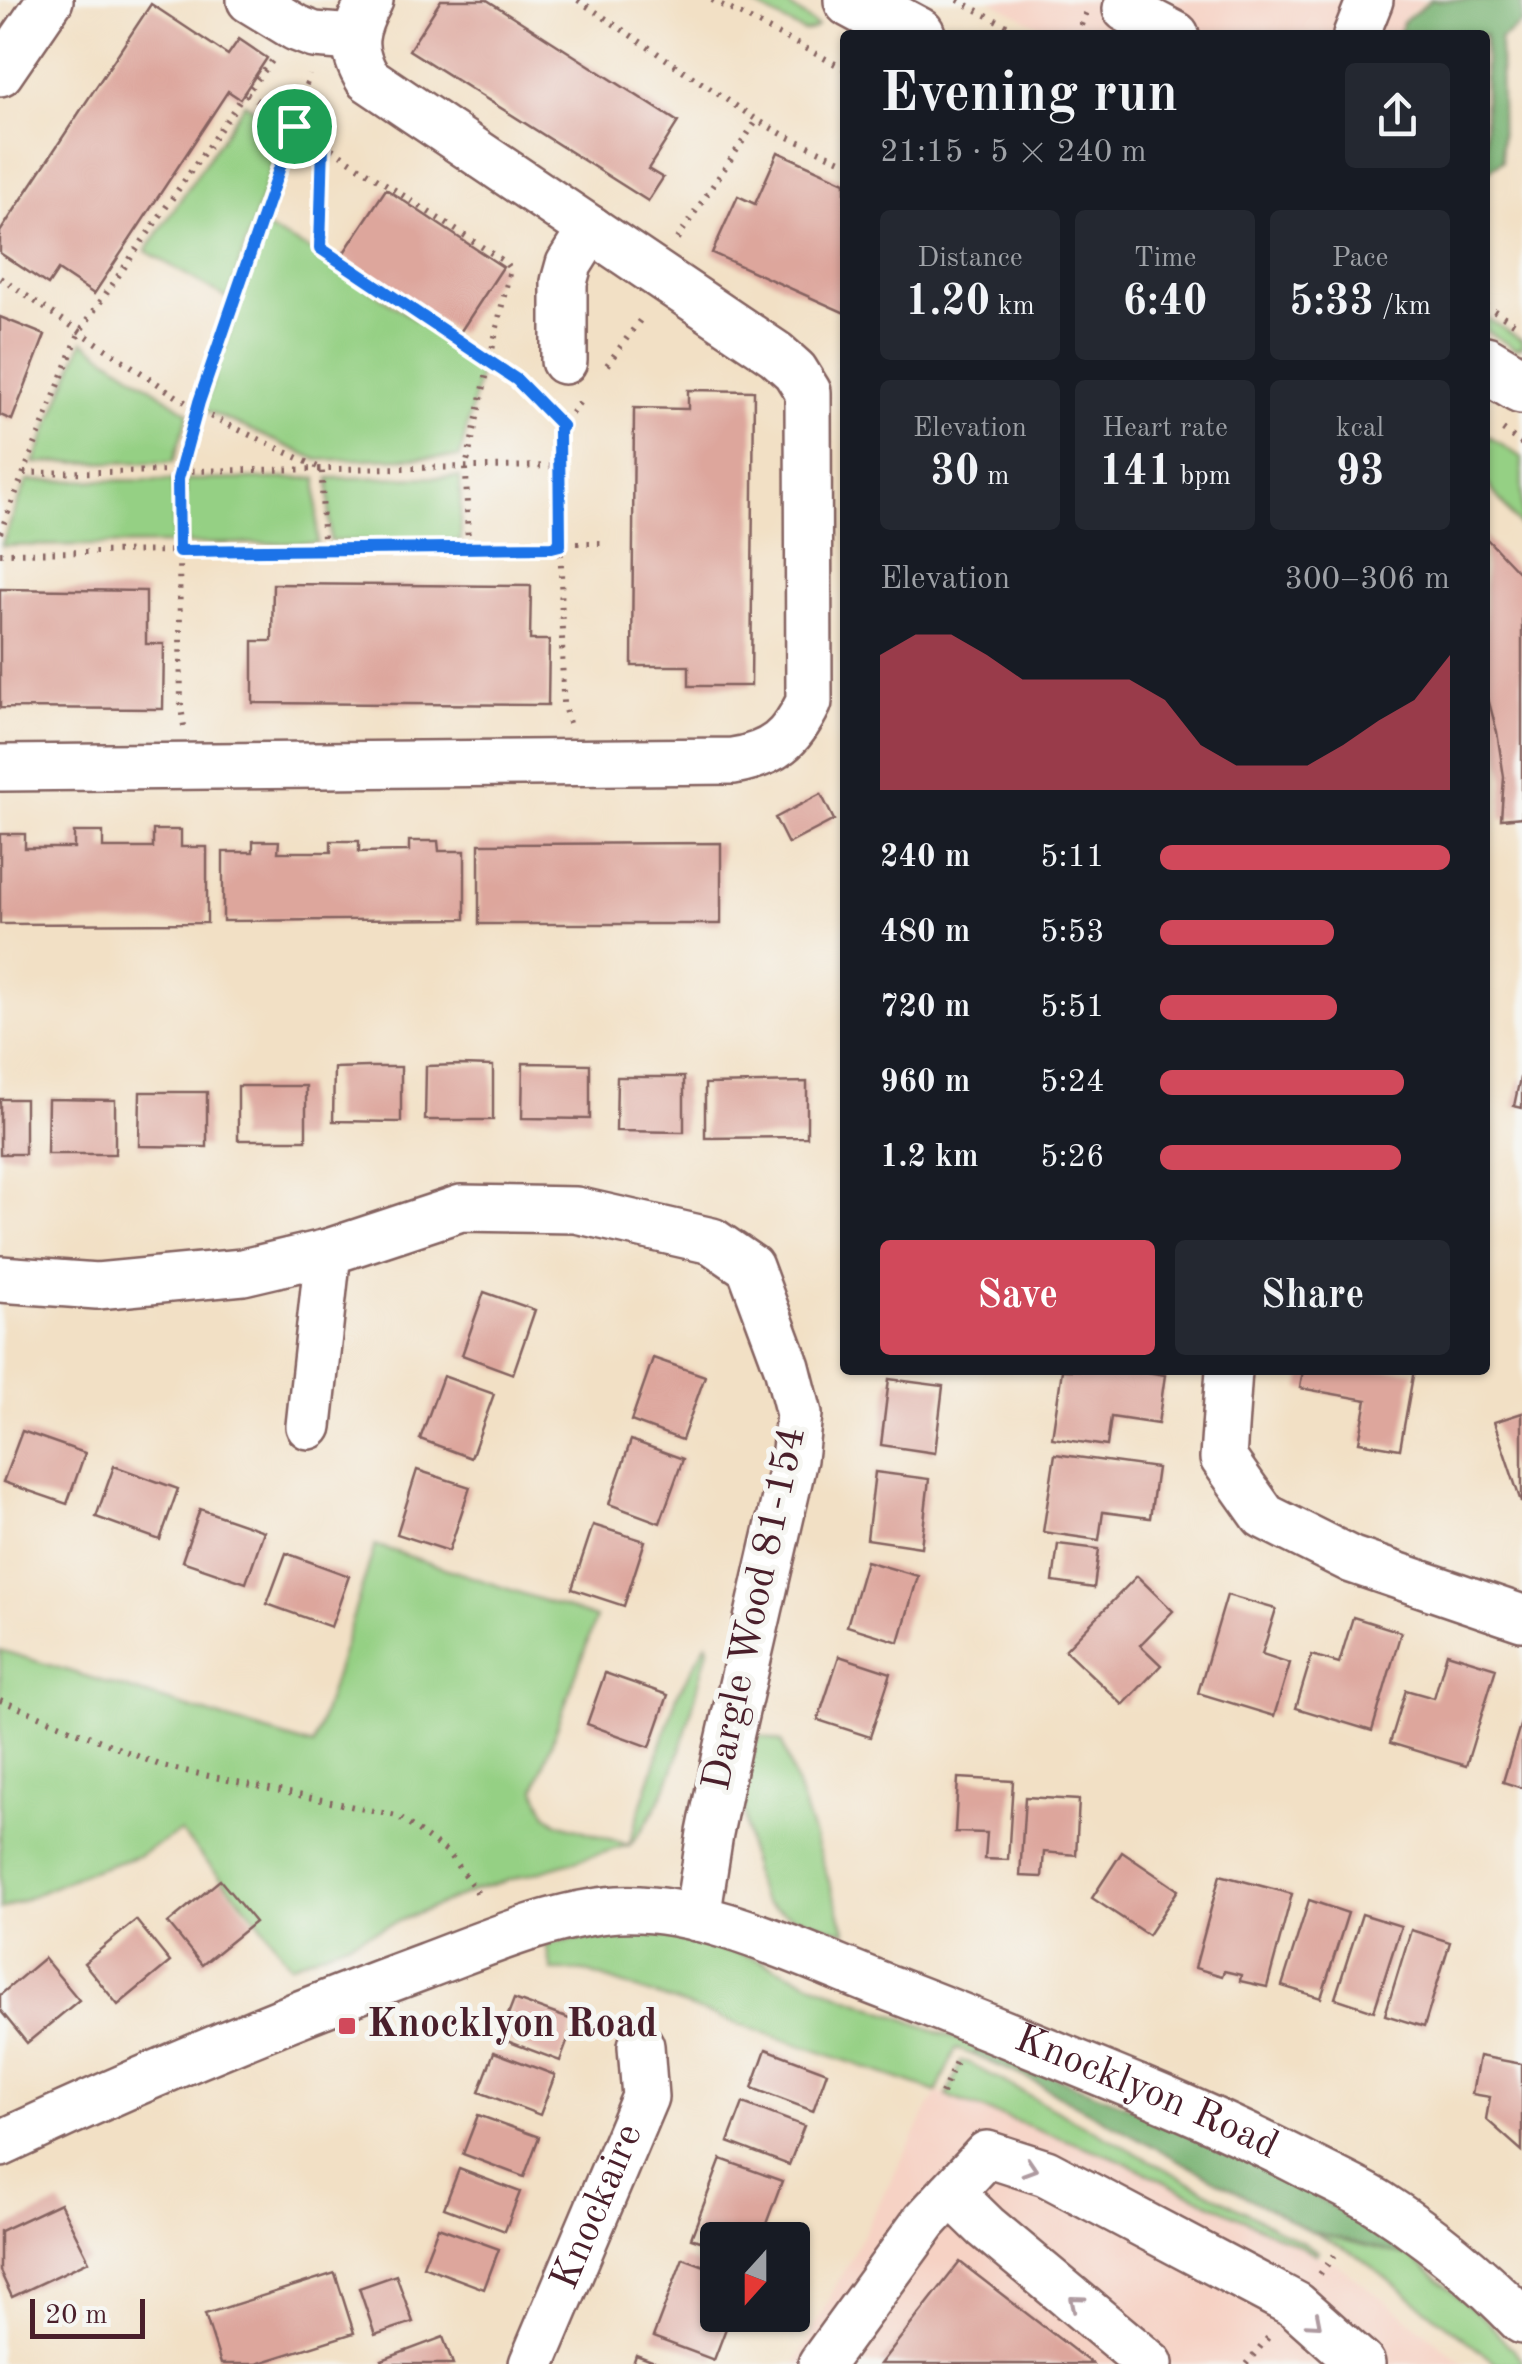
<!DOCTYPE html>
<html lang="en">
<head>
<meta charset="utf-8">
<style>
	:root { --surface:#171b24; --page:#242831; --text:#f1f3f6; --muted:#9ea1a6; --accent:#d1495b }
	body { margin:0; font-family:"Old Standard TT",serif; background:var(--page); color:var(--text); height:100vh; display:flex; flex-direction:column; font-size:38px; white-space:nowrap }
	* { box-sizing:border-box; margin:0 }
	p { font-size:32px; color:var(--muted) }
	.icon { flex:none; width:55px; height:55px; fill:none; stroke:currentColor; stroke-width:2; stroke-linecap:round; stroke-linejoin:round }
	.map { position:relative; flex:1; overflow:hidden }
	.details { position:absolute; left:840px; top:30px; width:650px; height:1345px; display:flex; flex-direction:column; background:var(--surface); border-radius:10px; box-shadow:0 2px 8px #0004 }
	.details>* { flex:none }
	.needle { width:65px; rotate:201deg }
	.fabs { position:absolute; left:700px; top:2222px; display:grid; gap:20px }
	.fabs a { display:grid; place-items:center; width:110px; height:110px; border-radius:10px; background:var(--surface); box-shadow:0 2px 8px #0004; font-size:50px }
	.scale { position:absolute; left:30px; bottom:25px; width:115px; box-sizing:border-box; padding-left:10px; border:5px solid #4a1f2b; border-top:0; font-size:28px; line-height:35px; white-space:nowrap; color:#4a1f2b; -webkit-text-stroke:8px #f6f6f2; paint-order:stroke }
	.pin { position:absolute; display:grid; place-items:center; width:85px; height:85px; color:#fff; margin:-42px; border:5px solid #fff; border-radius:50%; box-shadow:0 2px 10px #0007 }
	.round { display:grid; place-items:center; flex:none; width:105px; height:105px; border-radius:10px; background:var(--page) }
	.summary { display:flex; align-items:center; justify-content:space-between; height:170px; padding:0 40px }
	h1 { font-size:55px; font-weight:700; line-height:75px }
	.figures { display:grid; grid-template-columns:repeat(3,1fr); gap:15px; height:170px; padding:10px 40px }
	.figures div { display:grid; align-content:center; border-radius:10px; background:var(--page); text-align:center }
	.figures b { font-size:42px; font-weight:700 }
	.figures small { font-size:28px; font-weight:400 }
	.figures p { font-size:28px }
	.chart { height:280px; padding:20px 40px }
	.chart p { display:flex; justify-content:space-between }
	.chart svg { width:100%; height:180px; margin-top:10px; fill:var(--accent); opacity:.7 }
	.button { display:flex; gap:20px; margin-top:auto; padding:20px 40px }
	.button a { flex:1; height:115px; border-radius:10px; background:var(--accent); color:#fff; font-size:40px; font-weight:700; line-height:115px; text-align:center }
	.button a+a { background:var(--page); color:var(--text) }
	ul { padding:0 40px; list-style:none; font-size:32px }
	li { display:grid; grid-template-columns:160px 120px 1fr; align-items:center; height:75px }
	li i { height:25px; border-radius:12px; background:var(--accent) }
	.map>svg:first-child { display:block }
	.built { fill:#f6d2c4 }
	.green { fill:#95d084; stroke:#707858; stroke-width:2.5 }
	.forest { fill:#78b272; stroke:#61684e; stroke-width:2.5 }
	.building { fill:#dda69c }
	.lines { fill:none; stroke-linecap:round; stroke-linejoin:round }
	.minor-casing { stroke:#856361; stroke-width:50 }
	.major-casing { stroke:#856361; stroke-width:60 }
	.path { stroke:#856361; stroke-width:6; stroke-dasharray:2.5 8; stroke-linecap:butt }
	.minor { stroke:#fff; stroke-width:45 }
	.major { stroke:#fff; stroke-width:55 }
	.oneway { stroke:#ae9aa0 }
	.route-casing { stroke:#fff; stroke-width:20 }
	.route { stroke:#1a73e8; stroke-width:12 }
	.poi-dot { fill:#d1495b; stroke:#f6f6f2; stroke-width:4 }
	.labels { text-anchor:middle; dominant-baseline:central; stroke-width:10; stroke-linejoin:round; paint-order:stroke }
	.street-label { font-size:40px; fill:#4a1f2b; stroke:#f6f6f2 }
	.poi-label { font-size:40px; font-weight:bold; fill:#4a1f2b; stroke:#f6f6f2; text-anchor:start }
</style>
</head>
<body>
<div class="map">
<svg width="1522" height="2364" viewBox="0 0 1522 2364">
	<rect width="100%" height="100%" fill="#f6f6f2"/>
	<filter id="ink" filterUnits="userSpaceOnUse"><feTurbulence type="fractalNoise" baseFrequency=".01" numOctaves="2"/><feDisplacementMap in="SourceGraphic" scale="20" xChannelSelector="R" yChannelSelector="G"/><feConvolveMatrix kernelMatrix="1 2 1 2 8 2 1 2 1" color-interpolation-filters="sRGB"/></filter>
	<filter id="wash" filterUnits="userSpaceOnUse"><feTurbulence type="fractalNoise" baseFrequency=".0048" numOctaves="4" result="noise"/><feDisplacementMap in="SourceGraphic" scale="40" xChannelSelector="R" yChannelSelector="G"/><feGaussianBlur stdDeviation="2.25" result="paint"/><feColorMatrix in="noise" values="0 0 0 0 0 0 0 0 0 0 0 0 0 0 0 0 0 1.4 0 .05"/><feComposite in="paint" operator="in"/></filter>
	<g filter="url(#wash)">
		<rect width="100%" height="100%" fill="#f2e0c5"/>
		<g class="built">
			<path d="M 990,0 L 1426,0 L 1403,18 L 1396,35 L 1056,35 Z"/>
			<path d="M 937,2092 L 1118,2159 L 1342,2267 L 1465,2364 L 795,2364 Z"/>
		</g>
		<g class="green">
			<path d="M 745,0 L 781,0 L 817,26 L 812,30 L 804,32 Z"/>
			<path d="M 245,103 L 284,129 L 228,299 L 146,251 Z"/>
			<path d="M 265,228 L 310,250 L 482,364 L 460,457 L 318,460 L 203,409 Z"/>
			<path d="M 1485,317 L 1522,340 L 1522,347 L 1515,349 L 1485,330 Z"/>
			<path d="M 83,341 L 189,413 L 173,462 L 34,463 Z"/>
			<path d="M 1485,434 L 1522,458 L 1522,529 L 1485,481 Z"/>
			<path d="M 460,477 L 461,541 L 330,541 L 329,478 Z"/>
			<path d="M 317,478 L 317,543 L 186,544 L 185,480 Z"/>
			<path d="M 173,480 L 174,544 L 1,546 L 27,481 Z"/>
			<path d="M 375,1545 L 596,1618 L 535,1789 L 547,1815 L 558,1823 L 629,1845 L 677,1695 L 707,1642 L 708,1649 C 689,1716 677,1791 630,1845 L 476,1890 L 290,1965 L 260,1922 L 180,1832 L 138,1856 L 85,1873 L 0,1910 L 0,1650 L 313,1746 Z"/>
			<path d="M 759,1735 L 782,1742 L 846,1932 C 828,1926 777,1914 765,1902 C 750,1886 741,1802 745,1780 C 748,1765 755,1750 759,1735 Z"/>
			<path d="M 634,1931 L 682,1935 L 757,1959 L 831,1991 L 978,2047 L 973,2055 L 956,2048 L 937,2092 L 584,1971 L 552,1971 L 546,1944 Z"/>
			<path d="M 961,2062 L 967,2062 L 1318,2251 L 1316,2254 L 1118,2159 L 947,2096 Z"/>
			<path d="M 1310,2231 L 1411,2257 L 1485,2319 L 1522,2360 L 1522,2364 L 1497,2364 L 1355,2254 Z"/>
		</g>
		<g class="forest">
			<path d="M 1431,0 L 1522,0 L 1522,23 L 1500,39 L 1502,161 L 1485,173 L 1485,35 L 1398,35 L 1403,22 Z"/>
			<path d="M 978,2047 C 1070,2084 1165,2117 1254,2162 C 1309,2190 1360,2223 1411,2257 L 1310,2231 L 1023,2076 L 973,2055 Z"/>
		</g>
		<g id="blocks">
			<g class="building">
				<path d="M 441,0 L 487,0 L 678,122 L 648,169 L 663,178 L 648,201 L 409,50 Z"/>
				<path d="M 151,4 L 228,55 L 239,39 L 267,58 L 240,99 L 228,91 L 94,294 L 58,270 L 48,285 L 0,253 L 0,232 Z"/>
				<path d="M 778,152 L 845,182 L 845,313 L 712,253 L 738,196 L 755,204 Z"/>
				<path d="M 386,189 L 503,267 L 459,334 L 341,257 Z"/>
				<path d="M 0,317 L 45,335 L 12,420 L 0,415 Z"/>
				<path d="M 688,390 L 754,391 L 751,686 L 689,686 L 689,666 L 632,666 L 634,408 L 688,409 Z"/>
				<path d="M 1485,537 L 1522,576 L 1522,817 L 1501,819 L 1504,777 L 1497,732 L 1485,687 Z"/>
				<path d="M 273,584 L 531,586 L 530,640 L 549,640 L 548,705 L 253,703 L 253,641 L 272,641 Z"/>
				<path d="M 0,589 L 146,591 L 146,644 L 164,644 L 163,709 L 0,708 Z"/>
				<path d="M 821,794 L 834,820 L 788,844 L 775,818 Z"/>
				<path d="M 153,830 L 181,830 L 181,847 L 207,847 L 207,923 L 0,924 L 0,834 L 25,834 L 25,848 L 74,848 L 74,832 L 103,832 L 103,848 L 153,848 Z"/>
				<path d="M 253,841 L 279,841 L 278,852 L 331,852 L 331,841 L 359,841 L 359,852 L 409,851 L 409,841 L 438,841 L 439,851 L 465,851 L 465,919 L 223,921 L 223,852 L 253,852 Z"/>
				<path d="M 721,843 L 721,924 L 479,924 L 479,844 Z"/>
				<path d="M 523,1063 L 590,1064 L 590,1119 L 522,1118 Z"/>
				<path d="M 460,1065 L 493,1066 L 493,1120 L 425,1120 L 426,1066 Z"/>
				<path d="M 368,1067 L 401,1067 L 401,1122 L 333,1121 L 334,1068 Z"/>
				<path d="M 617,1077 L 684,1077 L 684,1132 L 616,1131 Z"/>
				<path d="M 1520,1078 L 1522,1078 L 1522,1108 L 1514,1106 Z"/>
				<path d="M 807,1082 L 807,1137 L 705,1138 L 705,1084 Z"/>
				<rect x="238" y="1086" width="68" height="54"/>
				<path d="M 140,1092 L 207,1092 L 207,1147 L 139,1146 Z"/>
				<rect x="0" y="1099" width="25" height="55"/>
				<path d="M 48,1099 L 115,1100 L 115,1154 L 47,1154 Z"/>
				<path d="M 484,1292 L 535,1310 L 513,1374 L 462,1355 Z"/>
				<path d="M 653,1358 L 705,1376 L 682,1440 L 631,1421 Z"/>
				<path d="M 1062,1370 L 1135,1370 L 1165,1375 L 1158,1424 L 1111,1417 L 1107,1446 L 1052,1438 Z"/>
				<path d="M 1303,1370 L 1414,1370 L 1400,1449 L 1359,1442 L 1367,1400 L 1300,1388 Z"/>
				<path d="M 443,1376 L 494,1394 L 471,1458 L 420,1439 Z"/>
				<path d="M 889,1379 L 943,1386 L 935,1453 L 881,1445 Z"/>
				<path d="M 1522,1413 L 1522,1502 L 1521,1502 L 1494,1422 Z"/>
				<path d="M 22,1431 L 85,1453 L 67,1504 L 3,1482 Z"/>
				<path d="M 631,1440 L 683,1459 L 660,1523 L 609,1504 Z"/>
				<path d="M 1055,1454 L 1157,1468 L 1150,1518 L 1103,1512 L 1099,1540 L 1043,1532 Z"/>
				<path d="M 114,1466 L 178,1489 L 160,1540 L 96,1517 Z"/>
				<path d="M 417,1470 L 470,1487 L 449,1551 L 397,1534 Z"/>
				<path d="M 875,1472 L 929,1479 L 921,1547 L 867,1539 Z"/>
				<path d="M 200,1509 L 264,1531 L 246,1583 L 182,1561 Z"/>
				<path d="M 593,1525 L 645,1541 L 624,1606 L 572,1589 Z"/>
				<path d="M 1058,1544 L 1099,1549 L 1094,1588 L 1053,1582 Z"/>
				<path d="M 286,1553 L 349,1576 L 331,1627 L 267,1604 Z"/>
				<path d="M 866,1561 L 918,1576 L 899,1642 L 847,1626 Z"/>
				<path d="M 1137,1576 L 1173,1611 L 1140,1645 L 1161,1665 L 1123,1705 L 1065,1650 Z"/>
				<path d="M 1227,1595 L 1276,1609 L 1262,1654 L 1290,1663 L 1274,1716 L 1198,1693 Z"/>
				<path d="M 1353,1617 L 1401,1632 L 1372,1731 L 1296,1708 L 1312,1655 L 1339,1663 Z"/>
				<path d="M 1447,1653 L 1496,1668 L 1466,1766 L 1390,1743 L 1406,1690 L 1434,1698 Z"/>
				<path d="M 839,1656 L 891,1673 L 870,1737 L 818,1720 Z"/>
				<path d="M 605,1673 L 668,1695 L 650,1747 L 587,1724 Z"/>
				<path d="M 1521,1722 L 1522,1722 L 1522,1788 L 1503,1782 Z"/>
				<path d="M 958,1778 L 1013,1781 L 1008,1860 L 985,1859 L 987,1833 L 955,1832 Z"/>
				<path d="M 1025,1797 L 1079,1800 L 1076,1855 L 1044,1852 L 1042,1877 L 1020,1876 Z"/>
				<path d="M 1122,1852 L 1178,1890 L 1148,1935 L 1092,1898 Z"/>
				<path d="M 1220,1875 L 1292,1894 L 1267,1987 L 1240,1981 L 1241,1975 L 1224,1971 L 1222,1976 L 1195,1968 Z"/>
				<path d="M 220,1880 L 255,1922 L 202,1965 L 168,1923 Z"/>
				<path d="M 1309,1900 L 1348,1913 L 1321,1998 L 1282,1986 Z"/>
				<path d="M 1362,1914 L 1401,1926 L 1374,2011 L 1335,1998 Z"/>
				<path d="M 136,1920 L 170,1962 L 118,2005 L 84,1963 Z"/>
				<path d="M 1411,1930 L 1450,1942 L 1424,2027 L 1385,2015 Z"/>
				<path d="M 44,1958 L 79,2000 L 27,2043 L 0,2010 L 0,1995 Z"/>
				<path d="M 514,1999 L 575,2021 L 560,2061 L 499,2038 Z"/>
				<path d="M 766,2049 L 827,2072 L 813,2111 L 752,2088 Z"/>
				<path d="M 494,2052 L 555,2075 L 540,2115 L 479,2092 Z"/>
				<path d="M 1479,2056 L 1522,2064 L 1522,2151 L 1486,2119 L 1490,2097 L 1472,2094 Z"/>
				<path d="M 743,2103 L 804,2126 L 789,2165 L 728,2142 Z"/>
				<path d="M 478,2115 L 539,2137 L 524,2177 L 463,2154 Z"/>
				<path d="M 721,2159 L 782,2181 L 760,2240 L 718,2240 L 718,2247 L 691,2238 Z"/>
				<path d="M 459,2169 L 520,2192 L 505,2231 L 444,2208 Z"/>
				<path d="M 60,2203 L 89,2261 L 12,2297 L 0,2271 L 0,2231 Z"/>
				<path d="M 438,2227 L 499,2249 L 484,2289 L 423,2266 Z"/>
				<path d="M 683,2258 L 718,2271 L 718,2315 L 731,2315 L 714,2360 L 653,2337 Z"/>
				<path d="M 960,2262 L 1092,2364 L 880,2364 Z"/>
				<path d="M 335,2273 L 354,2333 L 256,2364 L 221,2364 L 205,2314 Z"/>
				<path d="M 396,2275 L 413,2322 L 375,2335 L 359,2288 Z"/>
				<path d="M 443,2337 L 453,2364 L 384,2364 L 382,2360 Z"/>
				<path d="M 636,2355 L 660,2364 L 633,2364 Z"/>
			</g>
		</g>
	</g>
	<g filter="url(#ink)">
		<use href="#blocks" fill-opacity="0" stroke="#856361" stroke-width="2.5"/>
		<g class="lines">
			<g class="minor-casing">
				<g id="minor">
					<path d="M 250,0 L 296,28 L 314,35 L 355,38"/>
					<path d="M 1126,9 L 1176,35"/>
					<path d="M 1356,35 L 1370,0"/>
					<path d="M 0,73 L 50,0"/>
					<path d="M 564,361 L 564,282 L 569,264 L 591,229"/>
					<path d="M 0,768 L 733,761 C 774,754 791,739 809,702 L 808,392 L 795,371 L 776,354 L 368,79 C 349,49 354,30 370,0"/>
					<path d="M 0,1279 L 97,1286 L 243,1272 L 328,1252 L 461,1208 L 576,1210 L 712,1241 L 750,1267 L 787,1367 L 799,1414 L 794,1459 L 727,1750 L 710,1833 L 697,1918"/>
					<path d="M 1229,1370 L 1223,1458 L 1264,1516 L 1352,1560 L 1522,1618"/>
					<path d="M 309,1426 L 328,1252"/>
					<path id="s1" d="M 0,2144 C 139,2079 281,2019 425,1966 C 484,1944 555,1913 618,1909 C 702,1904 810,1958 889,1988 C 973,2020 1055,2054 1138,2088 C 1198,2113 1256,2139 1313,2169 C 1335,2180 1359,2191 1380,2204 C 1431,2237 1480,2277 1522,2321"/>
					<path d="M 951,2193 L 986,2227 L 1150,2364"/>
					<path id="s2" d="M 532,2364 L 645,2097 L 641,2046"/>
					<path d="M 821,2364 L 925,2221 L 987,2154 L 1046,2173 L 1296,2305 L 1362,2364"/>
				</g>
			</g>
			<g class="major-casing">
				<g id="major">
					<path d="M 852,0 L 917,35"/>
					<path d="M 1485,364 L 1522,386"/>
				</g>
			</g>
			<g class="path">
				<path d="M 578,0 L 757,120 L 782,134 L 845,162"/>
				<path d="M 712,0 L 845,69"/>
				<path d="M 958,0 L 1024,35"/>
				<path d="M 1077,35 L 1086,13"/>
				<path d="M 247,94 L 323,143 L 320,248 L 517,379 L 562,426"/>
				<path d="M 323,143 L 505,262 L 510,269 L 466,467 L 468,548"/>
				<path d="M 677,239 L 757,120"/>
				<path d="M 0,278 L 197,410 L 322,469 L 323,550"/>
				<path d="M 1485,305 L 1514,323"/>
				<path d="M 607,365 L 644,315"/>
				<path d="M 1503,430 L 1522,444"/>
				<path d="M 24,473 L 559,466"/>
				<path d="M 0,533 L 80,331 L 239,102 L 272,61"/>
				<path d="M 0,553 L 552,547 L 567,543 L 601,543"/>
				<path d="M 569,723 L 563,703 L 559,430 L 582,399"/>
				<path d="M 184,726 L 181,707 L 178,479 L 199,402 L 291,136 L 309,75"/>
				<path d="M 0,1700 L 162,1766 L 397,1816 L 447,1852 L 476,1890 L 480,1900"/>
				<path d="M 942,2094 L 958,2057"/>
				<path d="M 1320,2274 L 1337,2252"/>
				<path d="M 1246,2364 L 1271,2334"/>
			</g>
			<use href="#minor" class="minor"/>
			<use href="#major" class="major"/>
		</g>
		<defs><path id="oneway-chevron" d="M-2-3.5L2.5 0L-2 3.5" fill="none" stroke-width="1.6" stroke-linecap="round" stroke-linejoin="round" transform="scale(2.5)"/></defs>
		<g class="oneway">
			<use href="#oneway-chevron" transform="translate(1030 2168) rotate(18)"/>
			<use href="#oneway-chevron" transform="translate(1076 2302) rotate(-140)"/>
			<use href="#oneway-chevron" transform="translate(1315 2322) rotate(41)"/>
		</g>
	</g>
	<g class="lines" filter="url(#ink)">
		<g class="route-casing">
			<path id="route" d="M 294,126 L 323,143 L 320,248 L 517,380 L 562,426 L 559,430 L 560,545 L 552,547 L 179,551 L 178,479 L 199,402 Z"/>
		</g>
		<use href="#route" class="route"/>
	</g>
	<rect class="poi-dot" x="337" y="2016" width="20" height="20" rx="5"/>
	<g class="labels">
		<g class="street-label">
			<text transform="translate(756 1609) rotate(-78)">Dargle Wood 81-154</text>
			<text stroke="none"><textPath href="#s1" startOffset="1225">Knocklyon Road</textPath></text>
			<text stroke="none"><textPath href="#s2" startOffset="170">Knockaire</textPath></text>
		</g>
		<g class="poi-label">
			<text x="367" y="2026">Knocklyon Road</text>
		</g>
	</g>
</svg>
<div class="fabs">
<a><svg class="needle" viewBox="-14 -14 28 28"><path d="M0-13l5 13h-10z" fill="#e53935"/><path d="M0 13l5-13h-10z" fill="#9ea1a6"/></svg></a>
</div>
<div class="scale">20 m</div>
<div class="pin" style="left:294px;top:126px;background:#1e9e55"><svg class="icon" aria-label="arrive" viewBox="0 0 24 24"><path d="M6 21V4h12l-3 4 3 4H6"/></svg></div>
<section class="details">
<div class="summary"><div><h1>Evening run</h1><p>21:15 · 5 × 240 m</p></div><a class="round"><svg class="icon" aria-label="share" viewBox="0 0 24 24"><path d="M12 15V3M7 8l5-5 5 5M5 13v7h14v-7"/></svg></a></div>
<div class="figures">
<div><p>Distance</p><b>1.20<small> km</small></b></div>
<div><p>Time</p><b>6:40</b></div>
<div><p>Pace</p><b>5:33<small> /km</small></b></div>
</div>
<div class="figures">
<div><p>Elevation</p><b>30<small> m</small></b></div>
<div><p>Heart rate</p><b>141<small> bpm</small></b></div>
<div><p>kcal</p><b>93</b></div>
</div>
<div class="chart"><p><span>Elevation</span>300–306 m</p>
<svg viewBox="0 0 160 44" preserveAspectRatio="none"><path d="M0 44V11L10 6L20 6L30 11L40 17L50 17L60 17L70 17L80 22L90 33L100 38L110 38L120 38L130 33L140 27L150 22L160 11V44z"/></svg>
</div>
<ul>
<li><b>240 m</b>5:11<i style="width:100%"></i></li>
<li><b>480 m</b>5:53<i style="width:60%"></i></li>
<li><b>720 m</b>5:51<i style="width:61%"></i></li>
<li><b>960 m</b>5:24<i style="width:84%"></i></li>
<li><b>1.2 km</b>5:26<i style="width:83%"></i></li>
</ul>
<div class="button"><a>Save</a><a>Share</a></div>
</section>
</div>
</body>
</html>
